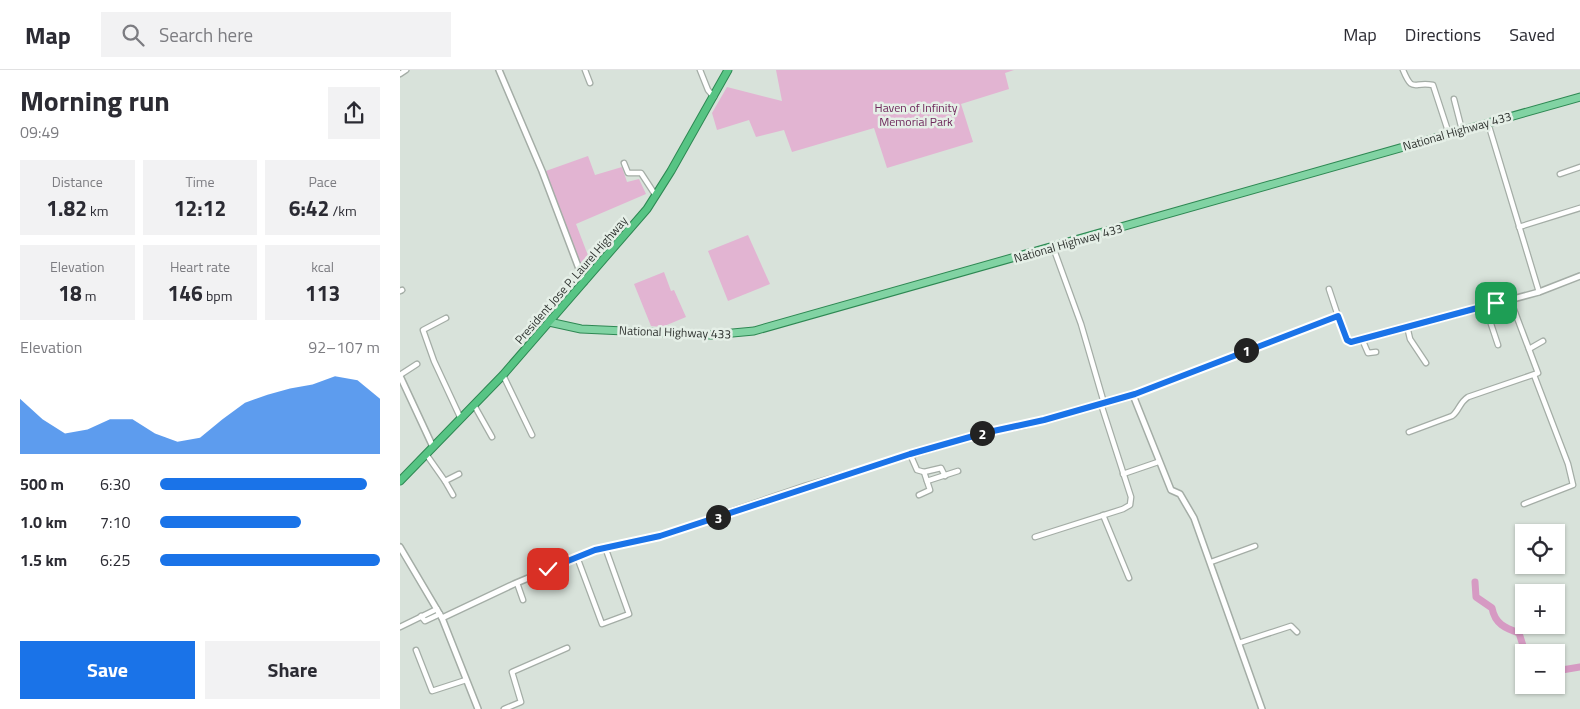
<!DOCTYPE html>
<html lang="en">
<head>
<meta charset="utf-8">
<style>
	:root { --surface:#fff; --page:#f2f2f3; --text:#2b2b33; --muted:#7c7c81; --line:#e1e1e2; --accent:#1a73e8 }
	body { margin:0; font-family:"Titillium Web",sans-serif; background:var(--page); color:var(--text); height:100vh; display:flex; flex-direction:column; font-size:19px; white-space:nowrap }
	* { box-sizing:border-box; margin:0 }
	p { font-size:16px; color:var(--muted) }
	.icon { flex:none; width:28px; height:28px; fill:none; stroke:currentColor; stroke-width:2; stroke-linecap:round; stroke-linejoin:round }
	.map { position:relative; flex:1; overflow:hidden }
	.drawer { display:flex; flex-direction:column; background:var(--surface); width:400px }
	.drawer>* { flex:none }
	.tools { position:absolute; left:1115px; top:454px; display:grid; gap:10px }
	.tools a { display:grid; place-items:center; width:50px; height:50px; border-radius:0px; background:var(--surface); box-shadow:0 1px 4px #0004; font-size:25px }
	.pin { position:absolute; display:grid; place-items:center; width:42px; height:42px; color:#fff; margin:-21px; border-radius:10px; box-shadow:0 2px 8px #0006 }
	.km { position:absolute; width:25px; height:25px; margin:-12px; border-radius:50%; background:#222; color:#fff; font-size:14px; line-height:25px; text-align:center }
	.round { display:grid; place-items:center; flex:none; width:52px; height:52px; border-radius:0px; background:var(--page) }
	.overview { display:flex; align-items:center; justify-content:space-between; height:85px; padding:0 20px }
	h1 { font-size:28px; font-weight:700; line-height:38px }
	.stats { display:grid; grid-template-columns:repeat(3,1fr); gap:8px; height:85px; padding:5px 20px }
	.stats div { display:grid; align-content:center; border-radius:0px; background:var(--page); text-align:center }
	.stats b { font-size:21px; font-weight:700 }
	.stats small { font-size:14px; font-weight:400 }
	.stats p { font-size:14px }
	.chart { height:140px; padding:10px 20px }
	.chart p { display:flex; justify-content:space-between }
	.chart svg { width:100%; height:90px; margin-top:5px; fill:var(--accent); opacity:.7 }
	.button { display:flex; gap:10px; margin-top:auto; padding:10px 20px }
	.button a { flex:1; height:58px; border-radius:0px; background:var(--accent); color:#fff; font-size:20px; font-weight:700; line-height:58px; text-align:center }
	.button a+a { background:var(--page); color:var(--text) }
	ul { padding:0 20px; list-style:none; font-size:16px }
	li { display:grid; grid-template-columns:80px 60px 1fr; align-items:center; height:38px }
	li i { height:12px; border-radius:6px; background:var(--accent) }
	header { display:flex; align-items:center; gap:30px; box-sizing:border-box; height:70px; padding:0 25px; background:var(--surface); border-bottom:1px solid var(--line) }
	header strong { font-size:24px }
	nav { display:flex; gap:28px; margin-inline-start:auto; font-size:18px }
	.search { width:350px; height:45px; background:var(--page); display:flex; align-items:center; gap:12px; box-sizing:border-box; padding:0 18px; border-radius:0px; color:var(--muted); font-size:19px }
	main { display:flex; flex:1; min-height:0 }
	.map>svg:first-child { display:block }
	.green { fill:#e2b4d2 }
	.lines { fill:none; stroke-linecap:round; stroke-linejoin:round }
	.river { stroke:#d69ac3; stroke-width:7 }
	.minor-casing { stroke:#a4ada6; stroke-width:7 }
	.tertiary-casing { stroke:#a4ada6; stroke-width:8 }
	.primary-casing { stroke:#2e8853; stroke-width:9 }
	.trunk-casing { stroke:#2e8853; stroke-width:9 }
	.minor { stroke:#fff; stroke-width:4.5 }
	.tertiary { stroke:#fff; stroke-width:5 }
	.primary { stroke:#81d3a3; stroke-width:7 }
	.trunk { stroke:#57c484; stroke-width:7 }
	.route-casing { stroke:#fff; stroke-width:10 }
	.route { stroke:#1a73e8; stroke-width:6 }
	.labels { text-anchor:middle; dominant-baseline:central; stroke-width:5; stroke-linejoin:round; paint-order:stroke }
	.park-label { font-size:12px; fill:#6f295c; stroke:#e5efe7 }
	.street-label { font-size:12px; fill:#303431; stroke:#e5efe7 }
</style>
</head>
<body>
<header>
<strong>Map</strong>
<div class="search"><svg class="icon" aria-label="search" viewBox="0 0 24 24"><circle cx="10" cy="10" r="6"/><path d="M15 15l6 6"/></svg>Search here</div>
<nav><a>Map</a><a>Directions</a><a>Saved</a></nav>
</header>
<main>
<section class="drawer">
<div class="overview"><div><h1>Morning run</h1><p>09:49</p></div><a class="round"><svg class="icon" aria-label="share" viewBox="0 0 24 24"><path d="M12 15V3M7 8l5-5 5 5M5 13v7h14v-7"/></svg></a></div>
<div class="stats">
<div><p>Distance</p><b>1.82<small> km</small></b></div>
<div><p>Time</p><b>12:12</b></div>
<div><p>Pace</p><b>6:42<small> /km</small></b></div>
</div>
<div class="stats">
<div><p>Elevation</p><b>18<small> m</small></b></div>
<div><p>Heart rate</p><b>146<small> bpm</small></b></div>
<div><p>kcal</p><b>113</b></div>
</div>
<div class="chart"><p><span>Elevation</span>92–107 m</p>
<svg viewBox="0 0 160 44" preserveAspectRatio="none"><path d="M0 44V17L10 27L20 34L30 32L40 27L50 27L60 34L70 38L80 36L90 27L100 19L110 15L120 12L130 10L140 6L150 8L160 17V44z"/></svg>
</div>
<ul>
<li><b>500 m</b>6:30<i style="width:94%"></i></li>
<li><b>1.0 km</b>7:10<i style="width:64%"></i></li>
<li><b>1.5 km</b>6:25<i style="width:100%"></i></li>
</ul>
<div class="button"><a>Save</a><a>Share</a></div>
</section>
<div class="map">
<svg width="1180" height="639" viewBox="0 0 1180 639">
	<rect width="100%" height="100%" fill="#d8e2da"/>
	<g class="green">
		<path d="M 376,0 L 614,0 L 605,3 L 609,19 L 561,34 L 573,72 L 487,98 L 474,58 L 392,82 L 384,60 L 356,67 L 349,50 L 317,60 L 312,43 L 327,17 L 382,31 Z"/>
		<path d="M 188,86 L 195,105 L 222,97 L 227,112 L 239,109 L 246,124 L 176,154 L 192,196 L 183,206 L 143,102 Z"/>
		<path d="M 348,165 L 370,214 L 328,231 L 308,181 Z"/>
		<path d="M 264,202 L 271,221 L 274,220 L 286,247 L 262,257 L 251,256 L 234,214 Z"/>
	</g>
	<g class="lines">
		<g class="river">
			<path d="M 1075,512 L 1076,527 L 1092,538 C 1095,554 1105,558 1119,563 L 1125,582"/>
			<path d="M 1156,601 L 1180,597"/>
		</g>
		<g class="minor-casing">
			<g id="minor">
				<path d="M 185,0 L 190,13"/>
				<path d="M 300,0 L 308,20 L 314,27"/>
				<path d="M 1003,0 C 1013,24 1013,11 1033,15 L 1049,64"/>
				<path d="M 0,4 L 6,0"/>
				<path d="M 1054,29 L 1062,60"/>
				<path d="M 1088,53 L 1139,222"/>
				<path d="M 224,93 L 228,103 L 241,103 L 256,126"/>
				<path d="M 1160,104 L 1180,97"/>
				<path d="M 1119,157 L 1180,138"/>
				<path d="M 653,177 L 681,254 L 704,333"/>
				<path d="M 929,219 L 938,246"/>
				<path d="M 0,221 L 2,220"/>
				<path d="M 1085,236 L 1098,275"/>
				<path d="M 46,248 L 23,260 L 34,291 L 61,349"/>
				<path d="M 1007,256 L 1010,269 L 1026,293"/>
				<path d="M 962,269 L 968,283 L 976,282"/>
				<path d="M 1129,279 L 1143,271"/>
				<path d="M 0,305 L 17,294"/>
				<path d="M 103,305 L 132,365"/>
				<path d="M 74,335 L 92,367"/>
				<path d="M 1009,362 L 1052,346 C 1059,341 1059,333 1068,327 L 1138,303 L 1110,229"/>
				<path d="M 26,384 L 45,411 L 59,404"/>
				<path d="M 510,384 L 517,400 L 524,402 L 541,398 L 545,406"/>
				<path d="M 524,402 L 527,411 L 558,401"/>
				<path d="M 723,404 L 758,392"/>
				<path d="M 45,411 L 53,425"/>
				<path d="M 519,425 L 530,420 L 527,411"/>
				<path d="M 1124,434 L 1173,415 L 1168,394 L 1134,305"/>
				<path d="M 703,445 L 729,508"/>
				<path d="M 635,467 L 723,439 L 730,435 L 731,427 L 701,334"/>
				<path d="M 177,487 L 202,554 L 229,544 L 205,477"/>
				<path d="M 811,492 L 855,476"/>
				<path d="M 117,513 L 123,530"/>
				<path d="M 21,546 L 25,551 L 40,544"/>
				<path d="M 0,557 L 37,539"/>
				<path d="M 839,573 L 891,556 L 897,562"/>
				<path d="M 16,580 L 32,621 L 66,610"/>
				<path d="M 104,639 L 121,632 L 112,602 L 167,578"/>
			</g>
		</g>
		<g class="tertiary-casing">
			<g id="tertiary">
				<path d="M 99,0 L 142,101 L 184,212"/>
				<path d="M 0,306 L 33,377"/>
				<path d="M 733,325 L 771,420 L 780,424 L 794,448 L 862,639"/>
				<path d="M 0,477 L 42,548 L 78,639"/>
				<path d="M 42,548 L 114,514 L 195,480 L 260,466 L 406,416 L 584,363 L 626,355 L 735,324 L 938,246 L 947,270 L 953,272 L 1139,222 L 1180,206"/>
			</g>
		</g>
		<g class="primary-casing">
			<path id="primary" d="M 149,252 L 181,259 L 311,265 L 354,261 L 1180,27"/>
		</g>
		<g class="trunk-casing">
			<path id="trunk" d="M 0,411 L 103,305 L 247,139 L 271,101 L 328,0"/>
		</g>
		<use href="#minor" class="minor"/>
		<use href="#tertiary" class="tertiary"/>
		<use href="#primary" class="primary"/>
		<use href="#trunk" class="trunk"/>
	</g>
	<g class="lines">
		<g class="route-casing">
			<path id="route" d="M 148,499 L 195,480 L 260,466 L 510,384 L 584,363 L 644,350 L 735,324 L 938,246 L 947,270 L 951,272 L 1096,233"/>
		</g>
		<use href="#route" class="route"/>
	</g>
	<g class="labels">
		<g class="park-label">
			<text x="516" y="37">Haven of Infinity<tspan x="516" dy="14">Memorial Park</tspan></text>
		</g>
		<g class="street-label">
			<text transform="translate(1057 61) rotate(-16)">National Highway 433</text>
			<text transform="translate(668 173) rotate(-16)">National Highway 433</text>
			<text transform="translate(171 210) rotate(-49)">President Jose P. Laurel Highway</text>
			<text transform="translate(275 262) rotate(2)">National Highway 433</text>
		</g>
	</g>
</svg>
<div class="tools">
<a><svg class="icon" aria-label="locate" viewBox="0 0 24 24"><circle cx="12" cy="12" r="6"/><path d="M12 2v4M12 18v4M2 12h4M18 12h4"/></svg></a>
<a>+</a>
<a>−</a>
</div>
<div class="pin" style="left:1096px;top:233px;background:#1e9e55"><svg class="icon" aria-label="arrive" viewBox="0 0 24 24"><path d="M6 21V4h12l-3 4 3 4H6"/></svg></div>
<div class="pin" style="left:148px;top:499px;background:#d93025"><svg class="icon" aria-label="check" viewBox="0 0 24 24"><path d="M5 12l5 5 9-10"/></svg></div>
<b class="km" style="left:846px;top:280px">1</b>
<b class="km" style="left:582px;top:363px">2</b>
<b class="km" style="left:318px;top:447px">3</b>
</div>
</main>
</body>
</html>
